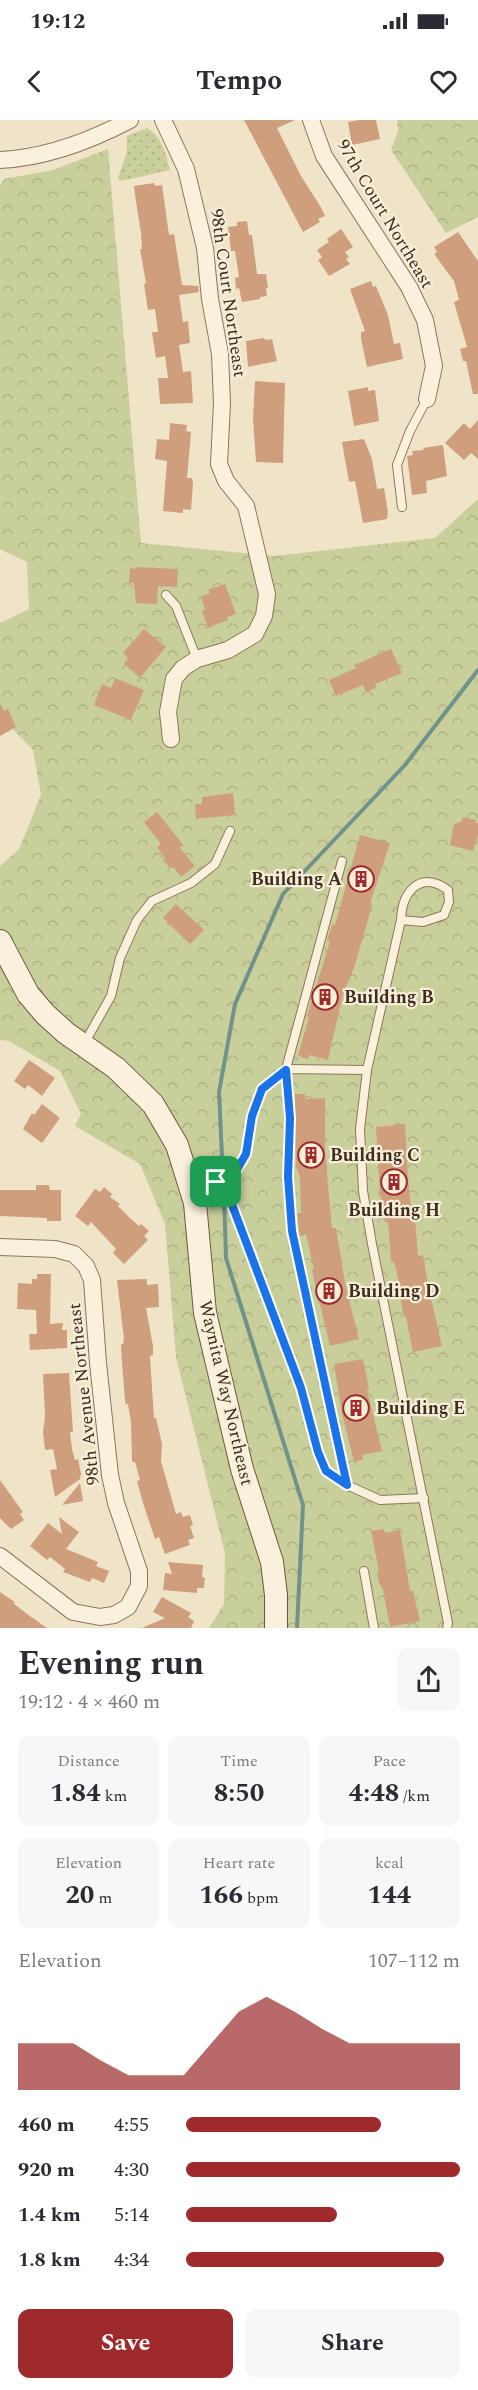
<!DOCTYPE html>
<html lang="en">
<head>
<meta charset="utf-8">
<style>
	:root { --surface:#fff; --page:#f7f7f7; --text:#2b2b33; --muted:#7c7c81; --accent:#9e2a2b }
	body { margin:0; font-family:Spectral,serif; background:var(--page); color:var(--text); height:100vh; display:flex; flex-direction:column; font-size:22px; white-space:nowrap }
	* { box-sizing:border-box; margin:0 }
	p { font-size:20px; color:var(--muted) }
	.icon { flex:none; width:33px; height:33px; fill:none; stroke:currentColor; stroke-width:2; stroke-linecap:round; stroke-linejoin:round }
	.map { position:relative; height:1508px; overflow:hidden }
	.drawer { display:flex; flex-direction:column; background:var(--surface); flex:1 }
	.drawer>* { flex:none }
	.pin { position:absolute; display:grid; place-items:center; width:51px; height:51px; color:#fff; margin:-26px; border-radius:12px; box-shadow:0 3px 9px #0006 }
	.round { display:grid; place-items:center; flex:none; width:63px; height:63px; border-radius:12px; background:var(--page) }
	.overview { display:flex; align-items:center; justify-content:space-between; height:102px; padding:0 18px }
	h1 { font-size:33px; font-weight:700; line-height:45px }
	.figures { display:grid; grid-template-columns:repeat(3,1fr); gap:9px; height:102px; padding:6px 18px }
	.figures div { display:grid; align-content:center; border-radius:12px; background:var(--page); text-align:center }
	.figures b { font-size:26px; font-weight:700 }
	.figures small { font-size:16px; font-weight:400 }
	.figures p { font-size:16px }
	.chart { height:168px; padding:12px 18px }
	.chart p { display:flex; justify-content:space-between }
	.chart svg { width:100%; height:108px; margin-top:6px; fill:var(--accent); opacity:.7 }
	.primary-button { display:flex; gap:12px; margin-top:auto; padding:12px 18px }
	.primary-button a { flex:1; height:69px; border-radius:12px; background:var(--accent); color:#fff; font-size:24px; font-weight:700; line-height:69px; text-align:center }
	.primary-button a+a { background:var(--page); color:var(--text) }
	ul { padding:0 18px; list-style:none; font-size:20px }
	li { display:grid; grid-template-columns:96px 72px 1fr; align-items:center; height:45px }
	li i { height:15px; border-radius:8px; background:var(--accent) }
	.status { display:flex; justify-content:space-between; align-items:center; height:42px; padding:0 30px; background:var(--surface); direction:ltr }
	.status svg { height:16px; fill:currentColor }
	header { display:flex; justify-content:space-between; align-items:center; height:78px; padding:0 18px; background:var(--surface); font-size:27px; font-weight:700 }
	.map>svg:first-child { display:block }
	.forest { fill:url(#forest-crowns) }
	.park { fill:url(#park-dots) }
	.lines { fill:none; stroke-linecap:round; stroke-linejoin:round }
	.stream { stroke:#6f938a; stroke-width:4 }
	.building { fill:#cf9f7d }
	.lane-casing { stroke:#8d765c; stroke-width:10 }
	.street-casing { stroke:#8d765c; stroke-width:18 }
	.secondary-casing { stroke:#6f573f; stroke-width:24 }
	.lane { stroke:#faf1dc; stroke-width:8 }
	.street { stroke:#faf1dc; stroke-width:16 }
	.secondary { stroke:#faf1dc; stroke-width:22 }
	.route-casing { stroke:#fff; stroke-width:12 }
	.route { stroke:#1a73e8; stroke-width:8 }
	.labels { text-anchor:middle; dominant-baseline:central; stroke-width:4.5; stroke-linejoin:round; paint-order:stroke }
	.street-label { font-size:18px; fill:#3d2e20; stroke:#f7eed8 }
	.poi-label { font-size:18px; font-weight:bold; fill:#3d2e20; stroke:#f7eed8; text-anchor:start }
</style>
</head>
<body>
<div class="status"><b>19:12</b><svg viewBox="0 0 49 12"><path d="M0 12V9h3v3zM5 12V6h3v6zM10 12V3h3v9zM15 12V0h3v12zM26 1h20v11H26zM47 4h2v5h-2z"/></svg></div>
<header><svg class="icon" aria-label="back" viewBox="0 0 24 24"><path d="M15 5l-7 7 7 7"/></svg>Tempo<svg class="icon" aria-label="heart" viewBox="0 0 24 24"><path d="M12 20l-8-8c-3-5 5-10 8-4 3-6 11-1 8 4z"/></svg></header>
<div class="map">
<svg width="478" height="1508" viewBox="0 0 478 1508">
	<defs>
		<pattern id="forest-crowns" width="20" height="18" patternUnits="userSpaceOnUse" patternTransform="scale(1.5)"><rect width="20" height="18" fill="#c9cf9b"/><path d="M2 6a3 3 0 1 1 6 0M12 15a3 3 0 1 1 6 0" fill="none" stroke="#aeb285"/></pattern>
		<pattern id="park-dots" width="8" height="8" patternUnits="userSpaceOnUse" patternTransform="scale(1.5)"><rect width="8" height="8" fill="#c9cf9b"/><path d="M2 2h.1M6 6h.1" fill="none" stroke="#aeb285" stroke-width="1.8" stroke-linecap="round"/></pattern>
	</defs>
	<rect width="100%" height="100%" fill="#f0e4c8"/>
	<g class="forest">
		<path d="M 397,0 L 478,0 L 478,97 L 446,113 L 391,30 L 398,11 Z"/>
		<path d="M 108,29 L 141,423 L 275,436 L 435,418 L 478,379 L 478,1508 L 209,1508 L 224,1484 L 225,1433 L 176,1237 L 165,1104 L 140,1044 L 75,1006 L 81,994 L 60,951 L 9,921 L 0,920 L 0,746 L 19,729 L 41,675 L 33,630 L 0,596 L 0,503 L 29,489 L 27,442 L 0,429 L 0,66 L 4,59 L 53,50 Z"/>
	</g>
	<path class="park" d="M 147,8 C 162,17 166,34 170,50 L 121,61 L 118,58 L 127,32 L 127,16 Z"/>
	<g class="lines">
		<g class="stream">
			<path d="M 223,1058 L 219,972 L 235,884 L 283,774 L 405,645 L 478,550"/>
			<path d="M 224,1075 L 226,1138 L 303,1385 L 297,1508"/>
		</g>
	</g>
	<g class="building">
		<path d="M 244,0 L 295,0 L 277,8 L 301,56 L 322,89 L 325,96 L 318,99 L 320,102 L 303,112 Z"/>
		<path d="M 359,0 L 376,0 L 380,19 L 352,25 L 348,2 Z"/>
		<path d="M 154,63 L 155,66 L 162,65 L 169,115 L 174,114 L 182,165 L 198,166 L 199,172 L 179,175 L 183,202 L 188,201 L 190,223 L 179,225 L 183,252 L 191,251 L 193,283 L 160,284 L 158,258 L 168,258 L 165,236 L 156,238 L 152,212 L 158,212 L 155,189 L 148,190 L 144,164 L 146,163 L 140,129 L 142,129 L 141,113 L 135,75 L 134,66 Z"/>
		<path d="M 247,101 L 249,115 L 252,115 L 257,154 L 266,154 L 268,168 L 266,168 L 267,176 L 260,177 L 260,179 L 242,182 L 239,168 L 236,169 L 235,158 L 239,157 L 235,131 L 231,131 L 228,107 L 237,106 L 237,102 Z"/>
		<path d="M 341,109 L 353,127 L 345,132 L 349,137 L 346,139 L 350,144 L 329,156 L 318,140 L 322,137 L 317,130 L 329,122 L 327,119 Z"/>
		<path d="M 458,112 L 478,141 L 478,274 L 473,274 L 466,241 L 463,241 L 460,229 L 467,227 L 454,182 L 459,180 L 454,161 L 434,134 L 437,132 L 434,127 Z"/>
		<path d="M 371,161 L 373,167 L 376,166 L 388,195 L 394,224 L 400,223 L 403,239 L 367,247 L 361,219 L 361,212 L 365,211 L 350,169 Z"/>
		<path d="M 263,218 L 266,220 L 272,219 L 277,241 L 248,247 L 246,221 Z"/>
		<path d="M 255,261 L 285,263 L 283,343 L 256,342 L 253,298 Z"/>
		<path d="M 368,267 L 368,271 L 375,270 L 379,301 L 354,306 L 348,271 Z"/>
		<path d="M 478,300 L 478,339 L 471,333 L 464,340 L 445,323 L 464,303 L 470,309 Z"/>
		<path d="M 170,303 L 187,305 L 186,311 L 191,312 L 187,358 L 192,358 L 193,364 L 191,390 L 183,389 L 183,393 L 163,391 L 167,341 L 155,339 L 157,319 L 169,320 Z"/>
		<path d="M 364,319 L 372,339 L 377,369 L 384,368 L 388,392 L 387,399 L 363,403 L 355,361 L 349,362 L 342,322 Z"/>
		<path d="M 443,325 L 447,356 L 426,361 L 427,373 L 412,375 L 407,336 L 413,335 L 412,331 L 424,330 L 423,328 Z"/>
		<path d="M 137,447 L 178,449 L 177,467 L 158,466 L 157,484 L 136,483 L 134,463 L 129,463 L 130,448 L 137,449 Z"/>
		<path d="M 225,464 L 236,494 L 227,497 L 228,500 L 208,508 L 202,491 L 205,489 L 201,477 L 210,473 L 208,470 Z"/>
		<path d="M 144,509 L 166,527 L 140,558 L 124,544 L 128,538 L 123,533 Z"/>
		<path d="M 391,529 L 402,553 L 375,564 L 376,568 L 366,572 L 363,565 L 336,576 L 329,560 L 356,548 L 354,545 Z"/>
		<path d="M 115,558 L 144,570 L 131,600 L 94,585 L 102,564 L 111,568 Z"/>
		<path d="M 0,583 L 4,591 L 8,589 L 16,607 L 0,616 Z"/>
		<path d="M 233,673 L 235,695 L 196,699 L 195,684 L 202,684 L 202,677 Z"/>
		<path d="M 157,692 L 184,726 L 179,727 L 195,746 L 181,757 L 173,746 L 170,748 L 163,740 L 165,738 L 157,727 L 161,724 L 144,702 Z"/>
		<path d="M 463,697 L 476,700 L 475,703 L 478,703 L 478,715 L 473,731 L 450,725 L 454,704 L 461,702 Z"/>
		<path d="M 360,715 L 390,723 L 370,783 L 372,783 L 370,793 L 354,848 L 343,874 L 328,940 L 309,935 L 308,939 L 298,936 L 309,897 L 307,896 L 330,821 L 327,821 L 332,804 L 335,805 Z"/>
		<path d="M 176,784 L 204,810 L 190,824 L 163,798 Z"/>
		<path d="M 29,940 L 55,958 L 42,976 L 28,965 L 25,969 L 14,961 Z"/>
		<path d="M 295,974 L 305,974 L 305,979 L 325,978 L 325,1031 L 332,1108 L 336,1108 L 346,1168 L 359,1219 L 330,1226 L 314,1160 L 312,1150 L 314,1149 L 306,1114 L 300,1116 L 298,1104 L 297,1093 L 301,1093 L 300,1057 L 296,1047 Z"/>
		<path d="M 42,984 L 60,998 L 42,1023 L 23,1009 L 32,993 L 34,995 Z"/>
		<path d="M 405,1004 L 408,1058 L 411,1087 L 414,1086 L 418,1136 L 423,1135 L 428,1165 L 442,1226 L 413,1232 L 406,1197 L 404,1197 L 400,1177 L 402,1177 L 394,1141 L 391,1142 L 388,1102 L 385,1102 L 380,1075 L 376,1007 Z"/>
		<path d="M 36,1065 L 49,1065 L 50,1070 L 61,1070 L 61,1101 L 47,1101 L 47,1098 L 0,1096 L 0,1070 L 36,1070 Z"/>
		<path d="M 104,1067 L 112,1074 L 110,1077 L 120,1084 L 118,1086 L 130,1098 L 139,1106 L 141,1104 L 149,1111 L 144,1116 L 148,1120 L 124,1144 L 113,1133 L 116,1129 L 91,1102 L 88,1106 L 75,1096 L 95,1069 L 100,1072 Z"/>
		<path d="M 37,1154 L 51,1154 L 50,1204 L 63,1203 L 62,1210 L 67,1210 L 67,1228 L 30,1230 L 29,1214 L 37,1214 L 36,1190 L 17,1189 L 18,1163 L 32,1164 L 32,1159 L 37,1159 Z"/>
		<path d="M 147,1159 L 147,1165 L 158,1164 L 159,1187 L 146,1188 L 153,1226 L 153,1235 L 150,1236 L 154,1298 L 156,1298 L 162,1324 L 161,1341 L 176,1394 L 181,1392 L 183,1397 L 190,1395 L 193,1405 L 190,1406 L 194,1418 L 188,1420 L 190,1425 L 165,1434 L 159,1417 L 155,1419 L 143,1383 L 137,1361 L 140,1360 L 135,1342 L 132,1342 L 131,1302 L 128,1284 L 126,1284 L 125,1281 L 122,1242 L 121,1224 L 123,1224 L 124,1219 L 117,1160 Z"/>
		<path d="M 363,1239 L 369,1269 L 367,1270 L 382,1331 L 362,1335 L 363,1340 L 354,1341 L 342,1294 L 334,1244 Z"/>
		<path d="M 69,1253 L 73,1312 L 70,1312 L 72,1329 L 75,1340 L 78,1339 L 81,1354 L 80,1359 L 55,1377 L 50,1350 L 57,1349 L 53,1329 L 45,1330 L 43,1312 L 45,1296 L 43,1254 Z"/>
		<path d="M 0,1360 L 23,1392 L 20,1394 L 24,1400 L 11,1409 L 0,1398 Z"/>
		<path d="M 80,1363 L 83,1381 L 62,1385 Z"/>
		<path d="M 59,1397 L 79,1412 L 66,1429 L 98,1442 L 96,1446 L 109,1451 L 104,1463 L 92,1458 L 90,1462 L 63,1452 L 65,1449 L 50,1437 L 47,1440 L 30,1426 L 48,1403 L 62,1414 Z"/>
		<path d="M 384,1409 L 385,1413 L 400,1410 L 410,1471 L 413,1471 L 420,1501 L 390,1507 L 383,1470 L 379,1463 L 377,1452 L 379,1451 L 371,1411 Z"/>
		<path d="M 168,1442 L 203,1445 L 202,1457 L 205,1458 L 204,1468 L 197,1468 L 197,1473 L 163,1470 L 165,1453 L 172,1454 Z"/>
		<path d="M 0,1472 L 15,1482 L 13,1483 L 27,1494 L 47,1508 L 0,1508 Z"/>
		<path d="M 162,1477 L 191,1493 L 188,1497 L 194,1501 L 191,1508 L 142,1508 L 165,1498 L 153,1492 Z"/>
	</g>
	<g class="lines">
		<g class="lane-casing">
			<g id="lane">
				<path d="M 402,387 L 397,345 L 410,311 L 427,279"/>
				<path d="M 166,475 L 176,486 L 197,539"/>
				<path d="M 342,741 L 286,949 L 289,998 L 288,1057 L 292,1111 L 347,1365"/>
				<path d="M 401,800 L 423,802 L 444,795 L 449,782 L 448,770 C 421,750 402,771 401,800 L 367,950 L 360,1009 L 363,1071 L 372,1124 L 448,1503 L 447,1508"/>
				<path d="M 84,924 L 111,876 L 120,838 L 137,800 L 152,781 L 191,763 L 215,744 L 230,711"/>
				<path d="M 190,1060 L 216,1062 L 236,1051 L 246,1034 L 252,996 L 262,969 L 286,949 L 367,950"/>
				<path d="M 216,1062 L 231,1082 L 301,1268 L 318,1332 L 326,1351 L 347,1365 L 380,1380 L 424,1378"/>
				<path d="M 364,1451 L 374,1508"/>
			</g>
		</g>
		<g class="street-casing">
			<g id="street">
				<path d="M 163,0 L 186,49 L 205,128 L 210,179 L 220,234 L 222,283 L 219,344 L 226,361 L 246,386 L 267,474 L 264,496 L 255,514 L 228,530 L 197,539 L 183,548 L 174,559 L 168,592 L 171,619"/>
				<path d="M 311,0 L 324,36 L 409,167 L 425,200 L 434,246 L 427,279"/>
				<path d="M 0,40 C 45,38 90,21 130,0"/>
				<path d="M 0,1127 L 55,1129 L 74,1134 L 86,1146 L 92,1160 L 98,1243 L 110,1355 L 116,1383 L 139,1451 L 139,1466 L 128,1487 L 114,1495 L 100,1497 L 73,1492 L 0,1436"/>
			</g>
		</g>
		<g class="secondary-casing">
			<path id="secondary" d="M 0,821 L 28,874 L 45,894 L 66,913 L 116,948 L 153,984 L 177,1025 L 195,1083 L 205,1193 L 242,1349 L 272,1442 L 276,1475 L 276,1508"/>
		</g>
		<use href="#lane" class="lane"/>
		<use href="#street" class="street"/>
		<use href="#secondary" class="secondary"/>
	</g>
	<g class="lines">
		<g class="route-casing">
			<path id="route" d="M 286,950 L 290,998 L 288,1057 L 292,1111 L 347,1365 L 326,1351 L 318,1332 L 301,1268 L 231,1082 L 216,1062 L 236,1051 L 246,1034 L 252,996 L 262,969 Z"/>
		</g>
		<use href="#route" class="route"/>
	</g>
	<defs>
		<g id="building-ring" transform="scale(1.35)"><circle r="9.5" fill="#f7eed8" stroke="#9e2a2b" stroke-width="1.5"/><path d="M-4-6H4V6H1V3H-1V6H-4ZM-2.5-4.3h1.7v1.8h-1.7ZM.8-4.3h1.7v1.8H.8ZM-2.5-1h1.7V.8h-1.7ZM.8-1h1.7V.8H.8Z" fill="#9e2a2b"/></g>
	</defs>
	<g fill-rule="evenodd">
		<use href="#building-ring" x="361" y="759"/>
		<use href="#building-ring" x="325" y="877"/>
		<use href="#building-ring" x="311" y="1035"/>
		<use href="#building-ring" x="394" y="1062"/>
		<use href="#building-ring" x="329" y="1171"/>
		<use href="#building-ring" x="356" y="1288"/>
	</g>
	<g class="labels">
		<g class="street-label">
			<text transform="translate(385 94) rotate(59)">97th Court Northeast</text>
			<text transform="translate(228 173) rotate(82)">98th Court Northeast</text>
			<text transform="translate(226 1273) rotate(77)">Waynita Way Northeast</text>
			<text transform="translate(84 1274) rotate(-96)">98th Avenue Northeast</text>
		</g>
		<g class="poi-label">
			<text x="342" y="759" text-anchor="end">Building A</text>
			<text x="344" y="877">Building B</text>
			<text x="330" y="1035">Building C</text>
			<text x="394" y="1090" text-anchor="middle">Building H</text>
			<text x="348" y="1171">Building D</text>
			<text x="376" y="1288">Building E</text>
		</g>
	</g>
</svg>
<div class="pin" style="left:216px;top:1062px;background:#1e9e55"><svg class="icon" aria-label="arrive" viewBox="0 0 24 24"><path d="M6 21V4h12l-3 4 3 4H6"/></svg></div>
</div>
<section class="drawer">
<div class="overview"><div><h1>Evening run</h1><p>19:12 · 4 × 460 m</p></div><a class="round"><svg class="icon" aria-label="share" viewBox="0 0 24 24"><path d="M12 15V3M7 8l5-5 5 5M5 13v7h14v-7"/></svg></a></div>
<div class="figures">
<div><p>Distance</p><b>1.84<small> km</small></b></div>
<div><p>Time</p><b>8:50</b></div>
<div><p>Pace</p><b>4:48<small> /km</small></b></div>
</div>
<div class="figures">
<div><p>Elevation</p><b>20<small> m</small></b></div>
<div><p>Heart rate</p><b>166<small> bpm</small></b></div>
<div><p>kcal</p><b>144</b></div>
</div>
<div class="chart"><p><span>Elevation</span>107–112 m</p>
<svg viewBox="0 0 160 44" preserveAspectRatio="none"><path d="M0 44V25L10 25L20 25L30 32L40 38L50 38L60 38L70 25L80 12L90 6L100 12L110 19L120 25L130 25L140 25L150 25L160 25V44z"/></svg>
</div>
<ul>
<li><b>460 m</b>4:55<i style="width:71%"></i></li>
<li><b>920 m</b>4:30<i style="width:100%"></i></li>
<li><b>1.4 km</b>5:14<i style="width:55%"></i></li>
<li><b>1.8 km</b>4:34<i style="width:94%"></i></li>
</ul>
<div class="primary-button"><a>Save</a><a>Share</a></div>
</section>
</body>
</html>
